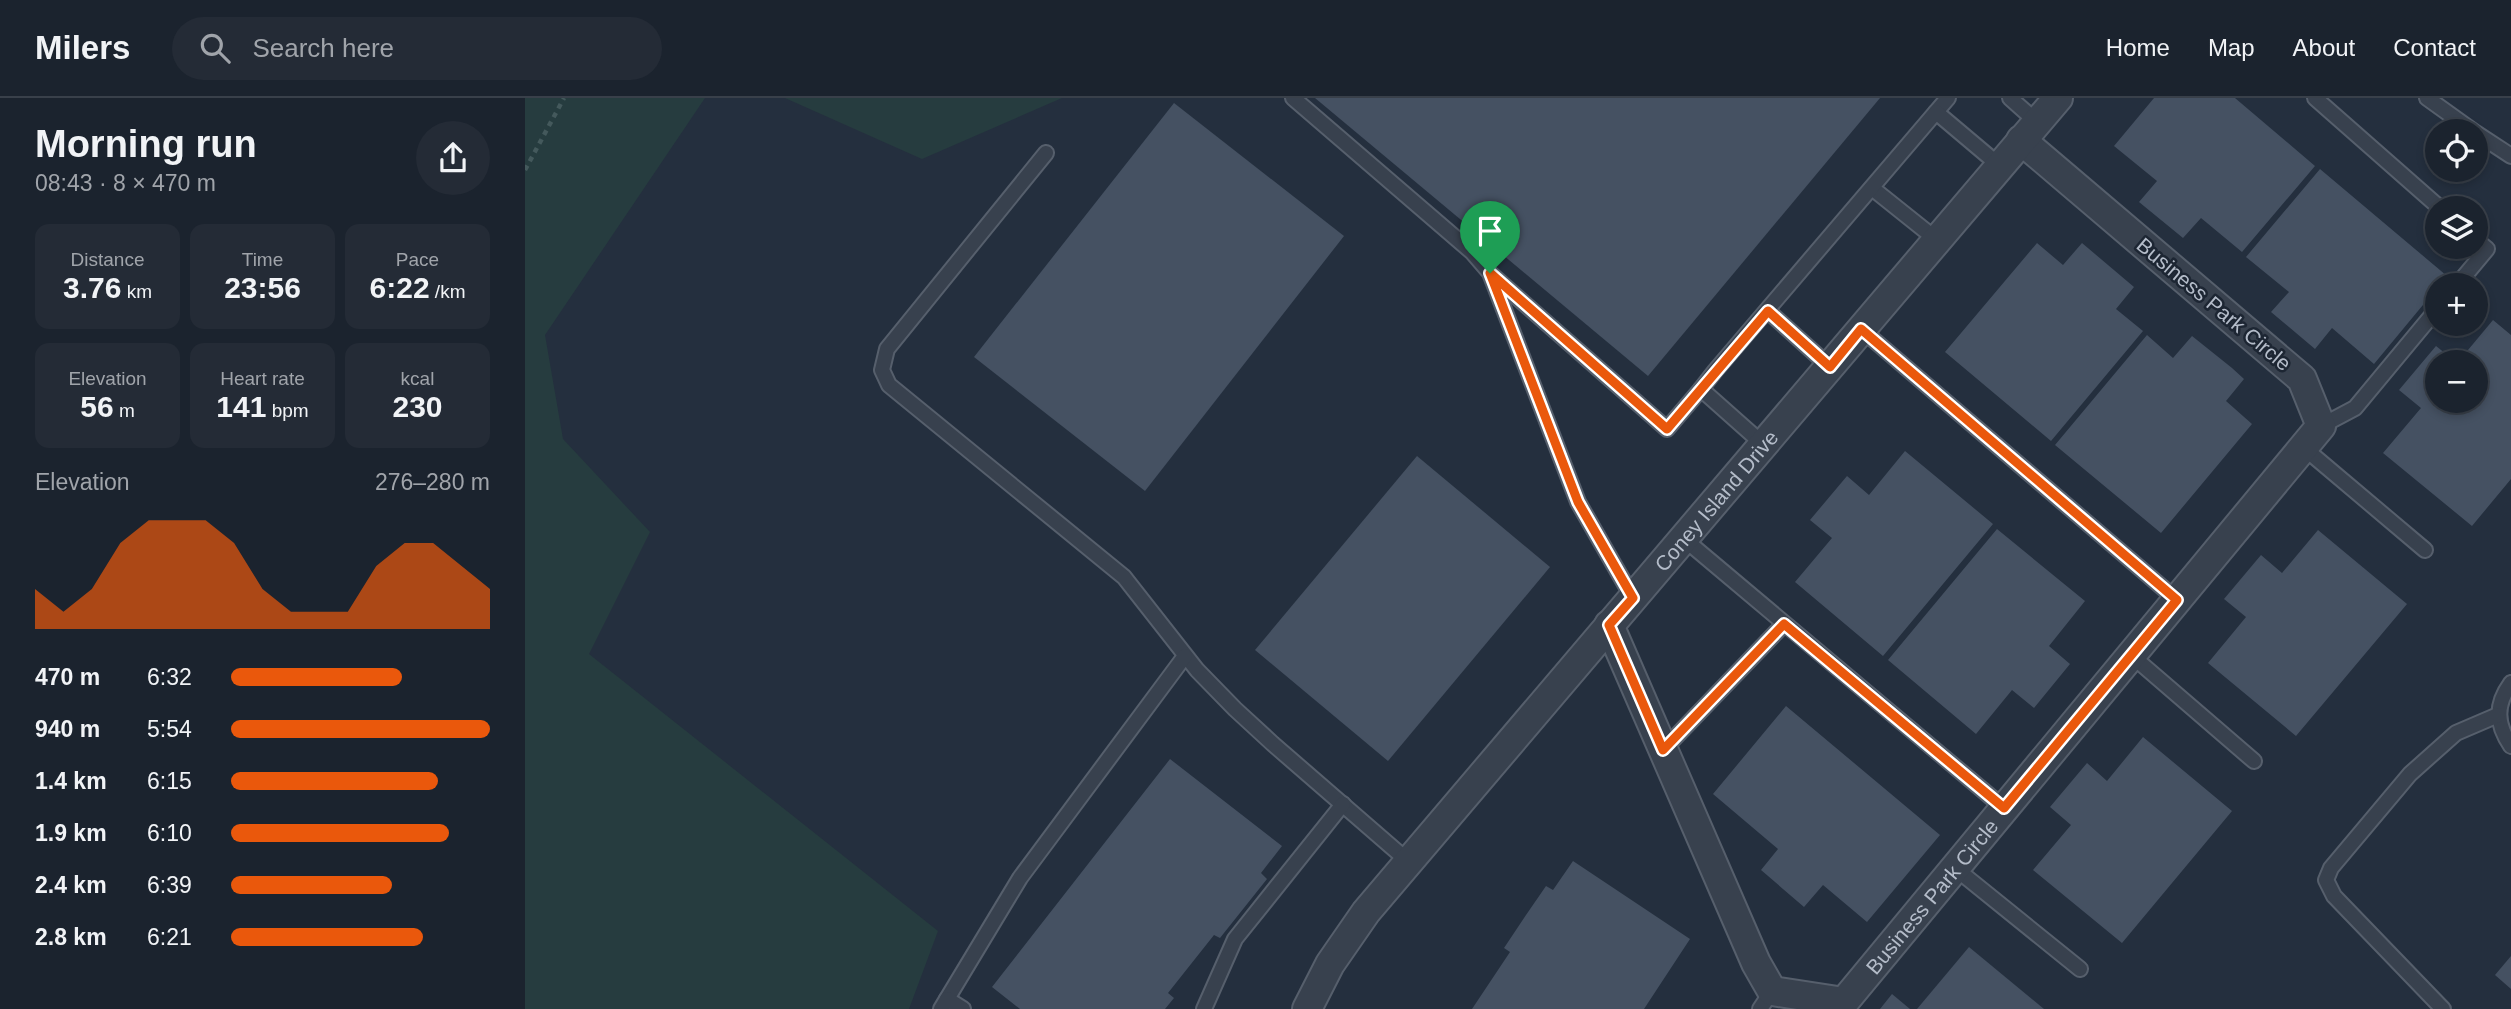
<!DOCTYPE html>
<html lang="en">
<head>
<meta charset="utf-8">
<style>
	:root { --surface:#1b232e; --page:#242b36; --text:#f1f3f6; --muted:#a0a4aa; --line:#39404a; --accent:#ea580c }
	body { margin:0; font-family:Arial,sans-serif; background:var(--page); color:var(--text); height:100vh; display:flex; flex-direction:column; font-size:26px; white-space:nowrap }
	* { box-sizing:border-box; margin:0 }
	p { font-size:23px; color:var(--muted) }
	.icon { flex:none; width:38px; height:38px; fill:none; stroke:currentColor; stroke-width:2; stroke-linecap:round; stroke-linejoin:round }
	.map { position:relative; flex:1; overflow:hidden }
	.panel { display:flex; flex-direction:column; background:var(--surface); width:525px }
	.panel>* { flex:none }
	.tools { position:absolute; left:1900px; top:21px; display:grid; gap:14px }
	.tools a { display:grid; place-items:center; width:63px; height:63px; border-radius:50%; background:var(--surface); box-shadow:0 4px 10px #0003,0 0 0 2px var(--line); font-size:35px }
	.pin { position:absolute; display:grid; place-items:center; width:60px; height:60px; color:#fff; margin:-72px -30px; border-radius:50% 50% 50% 0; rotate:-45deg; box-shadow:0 0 7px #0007 }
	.pin .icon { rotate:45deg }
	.round { display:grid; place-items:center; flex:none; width:74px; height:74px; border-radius:37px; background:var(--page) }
	.summary { display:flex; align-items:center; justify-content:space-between; height:119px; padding:0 35px }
	h1 { font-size:38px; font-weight:800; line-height:52px }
	.figures { display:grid; grid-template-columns:repeat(3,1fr); gap:10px; height:119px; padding:7px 35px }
	.figures div { display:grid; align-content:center; border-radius:14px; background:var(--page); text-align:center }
	.figures b { font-size:30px; font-weight:800 }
	.figures small { font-size:19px; font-weight:400 }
	.figures p { font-size:19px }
	.chart { height:196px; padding:14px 35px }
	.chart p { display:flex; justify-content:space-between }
	.chart svg { width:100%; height:126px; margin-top:7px; fill:var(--accent); opacity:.7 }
	ul { padding:0 35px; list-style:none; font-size:23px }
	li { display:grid; grid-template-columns:112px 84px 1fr; align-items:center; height:52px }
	li i { height:18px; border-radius:9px; background:var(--accent) }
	header { display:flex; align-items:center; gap:42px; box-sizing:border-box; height:98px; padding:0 35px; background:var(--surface); border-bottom:2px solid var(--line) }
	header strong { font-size:33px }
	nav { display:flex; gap:38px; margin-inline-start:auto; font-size:24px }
	.search { width:490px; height:63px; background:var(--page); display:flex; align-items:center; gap:18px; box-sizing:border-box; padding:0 24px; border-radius:38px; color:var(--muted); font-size:26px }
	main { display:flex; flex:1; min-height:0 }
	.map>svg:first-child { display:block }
	.green { fill:#263c3f }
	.building { fill:#455162 }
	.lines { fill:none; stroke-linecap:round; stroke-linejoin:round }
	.service-casing { stroke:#565f6c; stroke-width:18 }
	.minor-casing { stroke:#565f6c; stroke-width:32 }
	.path { stroke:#44595c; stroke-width:4.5; stroke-dasharray:5 5; stroke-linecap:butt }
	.service { stroke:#38414e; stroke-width:14 }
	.minor { stroke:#38414e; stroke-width:28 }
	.route-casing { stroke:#fff; stroke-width:14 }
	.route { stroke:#ea580c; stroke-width:9 }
	.labels { text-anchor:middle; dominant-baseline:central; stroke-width:5; stroke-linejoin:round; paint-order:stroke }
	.street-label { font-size:21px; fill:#b4bcc9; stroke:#1d2633 }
</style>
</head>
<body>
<header>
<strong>Milers</strong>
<div class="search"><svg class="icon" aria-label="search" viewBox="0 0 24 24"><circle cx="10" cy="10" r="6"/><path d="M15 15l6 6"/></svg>Search here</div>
<nav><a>Home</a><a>Map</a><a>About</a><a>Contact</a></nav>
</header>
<main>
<section class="panel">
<div class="summary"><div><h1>Morning run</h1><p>08:43 · 8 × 470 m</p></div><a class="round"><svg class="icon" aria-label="share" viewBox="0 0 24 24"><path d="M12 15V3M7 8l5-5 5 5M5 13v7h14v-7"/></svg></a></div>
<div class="figures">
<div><p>Distance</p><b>3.76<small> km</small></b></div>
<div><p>Time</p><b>23:56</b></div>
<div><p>Pace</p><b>6:22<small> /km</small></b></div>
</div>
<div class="figures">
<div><p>Elevation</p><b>56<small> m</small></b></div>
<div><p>Heart rate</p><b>141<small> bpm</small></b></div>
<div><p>kcal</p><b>230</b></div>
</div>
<div class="chart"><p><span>Elevation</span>276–280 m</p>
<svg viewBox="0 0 160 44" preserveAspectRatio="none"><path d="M0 44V30L10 38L20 30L30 14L40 6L50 6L60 6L70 14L80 30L90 38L100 38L110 38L120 22L130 14L140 14L150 22L160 30V44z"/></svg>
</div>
<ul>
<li><b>470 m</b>6:32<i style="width:66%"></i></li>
<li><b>940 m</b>5:54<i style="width:100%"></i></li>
<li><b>1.4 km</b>6:15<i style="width:80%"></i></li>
<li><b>1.9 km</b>6:10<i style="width:84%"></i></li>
<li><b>2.4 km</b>6:39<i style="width:62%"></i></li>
<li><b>2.8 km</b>6:21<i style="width:74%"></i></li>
</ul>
</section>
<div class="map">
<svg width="1986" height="911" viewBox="0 0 1986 911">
	<rect width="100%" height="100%" fill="#242f3e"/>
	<g class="green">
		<path d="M 0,0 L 180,0 L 20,237 L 38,341 L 125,434 L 64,556 L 413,833 L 384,911 L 0,911 Z"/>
		<path d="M 260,0 L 537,0 L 397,61 Z"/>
	</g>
	<g class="building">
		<path d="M 790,0 L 1355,0 L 1123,278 Z"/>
		<path d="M 1629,0 L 1710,0 L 1790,68 L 1717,154 L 1676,120 L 1658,140 L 1614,104 L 1632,83 L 1589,48 Z"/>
		<path d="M 649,5 L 819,138 L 620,393 L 449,259 Z"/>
		<path d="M 1795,71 L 1922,178 L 1849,266 L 1807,230 L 1790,251 L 1746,214 L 1764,194 L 1721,159 Z"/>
		<path d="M 1512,145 L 1538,167 L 1557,145 L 1609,189 L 1591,211 L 1618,233 L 1526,343 L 1420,254 Z"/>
		<path d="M 1968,222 L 1986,237 L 1986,381 L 1947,428 L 1858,355 L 1896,310 L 1874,292 L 1911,248 L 1931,264 L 1913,264 L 1913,303 L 1951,303 L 1951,264 L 1933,264 Z"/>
		<path d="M 1622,237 L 1648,260 L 1667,238 L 1707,270 L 1719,281 L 1701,303 L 1727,326 L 1636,435 L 1530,347 Z"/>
		<path d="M 1380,353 L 1468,426 L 1358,558 L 1270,484 L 1307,440 L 1285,422 L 1322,378 L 1344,397 Z"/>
		<path d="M 892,358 L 1025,469 L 863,663 L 730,552 Z"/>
		<path d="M 1472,431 L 1560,503 L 1524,548 L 1545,566 L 1509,610 L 1487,592 L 1451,636 L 1363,562 Z"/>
		<path d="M 1793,432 L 1882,506 L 1771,638 L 1683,565 L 1721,519 L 1699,501 L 1736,457 L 1757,475 Z"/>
		<path d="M 1261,608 L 1415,737 L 1342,824 L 1298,787 L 1279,809 L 1236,772 L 1253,751 L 1188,696 Z"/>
		<path d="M 1618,639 L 1707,713 L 1597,845 L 1508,772 L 1546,727 L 1525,709 L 1562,665 L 1582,683 Z"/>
		<path d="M 645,661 L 757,748 L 736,775 L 742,781 L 695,840 L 689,837 L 643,895 L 649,900 L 640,911 L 495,911 L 467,889 Z"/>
		<path d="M 1048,763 L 1165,841 L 1119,911 L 947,911 L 985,854 L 979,850 L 1001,817 L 1021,788 L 1028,792 Z"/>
		<path d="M 1444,849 L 1519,911 L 1392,911 Z"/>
		<path d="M 1986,858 L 1986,891 L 1970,877 Z"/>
		<path d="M 1367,896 L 1385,911 L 1355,911 Z"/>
	</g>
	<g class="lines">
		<g class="service-casing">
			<g id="service">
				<path d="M 768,0 L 947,154 L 965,175 L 1053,404 L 1108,500"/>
				<path d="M 1485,0 L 1513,25"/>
				<path d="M 1790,0 L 1915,110"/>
				<path d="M 1902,0 L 1948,33"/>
				<path d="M 1411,14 L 1423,0"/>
				<path d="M 1951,35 L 1986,58"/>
				<path d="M 521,55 L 362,251 L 357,272 L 364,287 L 599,479 L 672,572 L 710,611 L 748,646 L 884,764"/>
				<path d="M 1347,90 L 1412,142"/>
				<path d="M 967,177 L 1142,331 L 1176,291"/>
				<path d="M 1932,187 L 1962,151 L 1951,142"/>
				<path d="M 1243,213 L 1305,269"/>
				<path d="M 1336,231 L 1652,502"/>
				<path d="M 1796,328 L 1830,310 L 1913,210"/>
				<path d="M 1239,347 L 1176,291 L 1190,273 L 1411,14 L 1475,68"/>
				<path d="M 1778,349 L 1900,452"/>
				<path d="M 1158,440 L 1479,710"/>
				<path d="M 1606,557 L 1729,663"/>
				<path d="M 1986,585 C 1970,607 1971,626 1986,648"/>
				<path d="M 1138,652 L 1259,526"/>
				<path d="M 1430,770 L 1555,871"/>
				<path d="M 422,901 L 495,780 L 660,558"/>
				<path d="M 416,911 L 422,901 L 438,911"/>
				<path d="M 679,911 L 710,841 L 818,706"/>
				<path d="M 1235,911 L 1247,893"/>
				<path d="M 1918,911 L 1809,798 L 1801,782 L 1806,770 L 1885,676 L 1931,635 L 1973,617"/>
			</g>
		</g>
		<g class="minor-casing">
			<g id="minor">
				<path id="s1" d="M 1084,527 L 1231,865 L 1247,893 L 1319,904 L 1796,328 L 1777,281 L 1496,42"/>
				<path id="s2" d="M 782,911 L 805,866 L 841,814 L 1533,0"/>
			</g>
		</g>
		<path class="path" d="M 0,72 L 39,0"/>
		<use href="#service" class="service"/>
		<use href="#minor" class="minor"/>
	</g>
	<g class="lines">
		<g class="route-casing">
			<path id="route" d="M 965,175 L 1142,331 L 1243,213 L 1305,269 L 1336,231 L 1652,502 L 1479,710 L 1259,526 L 1138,652 L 1084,527 L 1108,500 L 1053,404 Z"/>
		</g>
		<use href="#route" class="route"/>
	</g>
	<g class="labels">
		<g class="street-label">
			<text transform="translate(1689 206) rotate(40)">Business Park Circle</text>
			<text stroke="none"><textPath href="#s2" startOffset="654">Coney Island Drive</textPath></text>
			<text stroke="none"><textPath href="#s1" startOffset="611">Business Park Circle</textPath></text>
		</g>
	</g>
</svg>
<div class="tools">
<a><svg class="icon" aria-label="locate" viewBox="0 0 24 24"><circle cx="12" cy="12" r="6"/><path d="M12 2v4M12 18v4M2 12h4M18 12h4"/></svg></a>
<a><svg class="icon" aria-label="layers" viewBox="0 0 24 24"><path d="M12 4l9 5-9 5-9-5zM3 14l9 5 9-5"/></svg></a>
<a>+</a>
<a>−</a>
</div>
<div class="pin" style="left:965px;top:175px;background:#1e9e55"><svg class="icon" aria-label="arrive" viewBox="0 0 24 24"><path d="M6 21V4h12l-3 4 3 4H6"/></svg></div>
</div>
</main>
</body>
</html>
